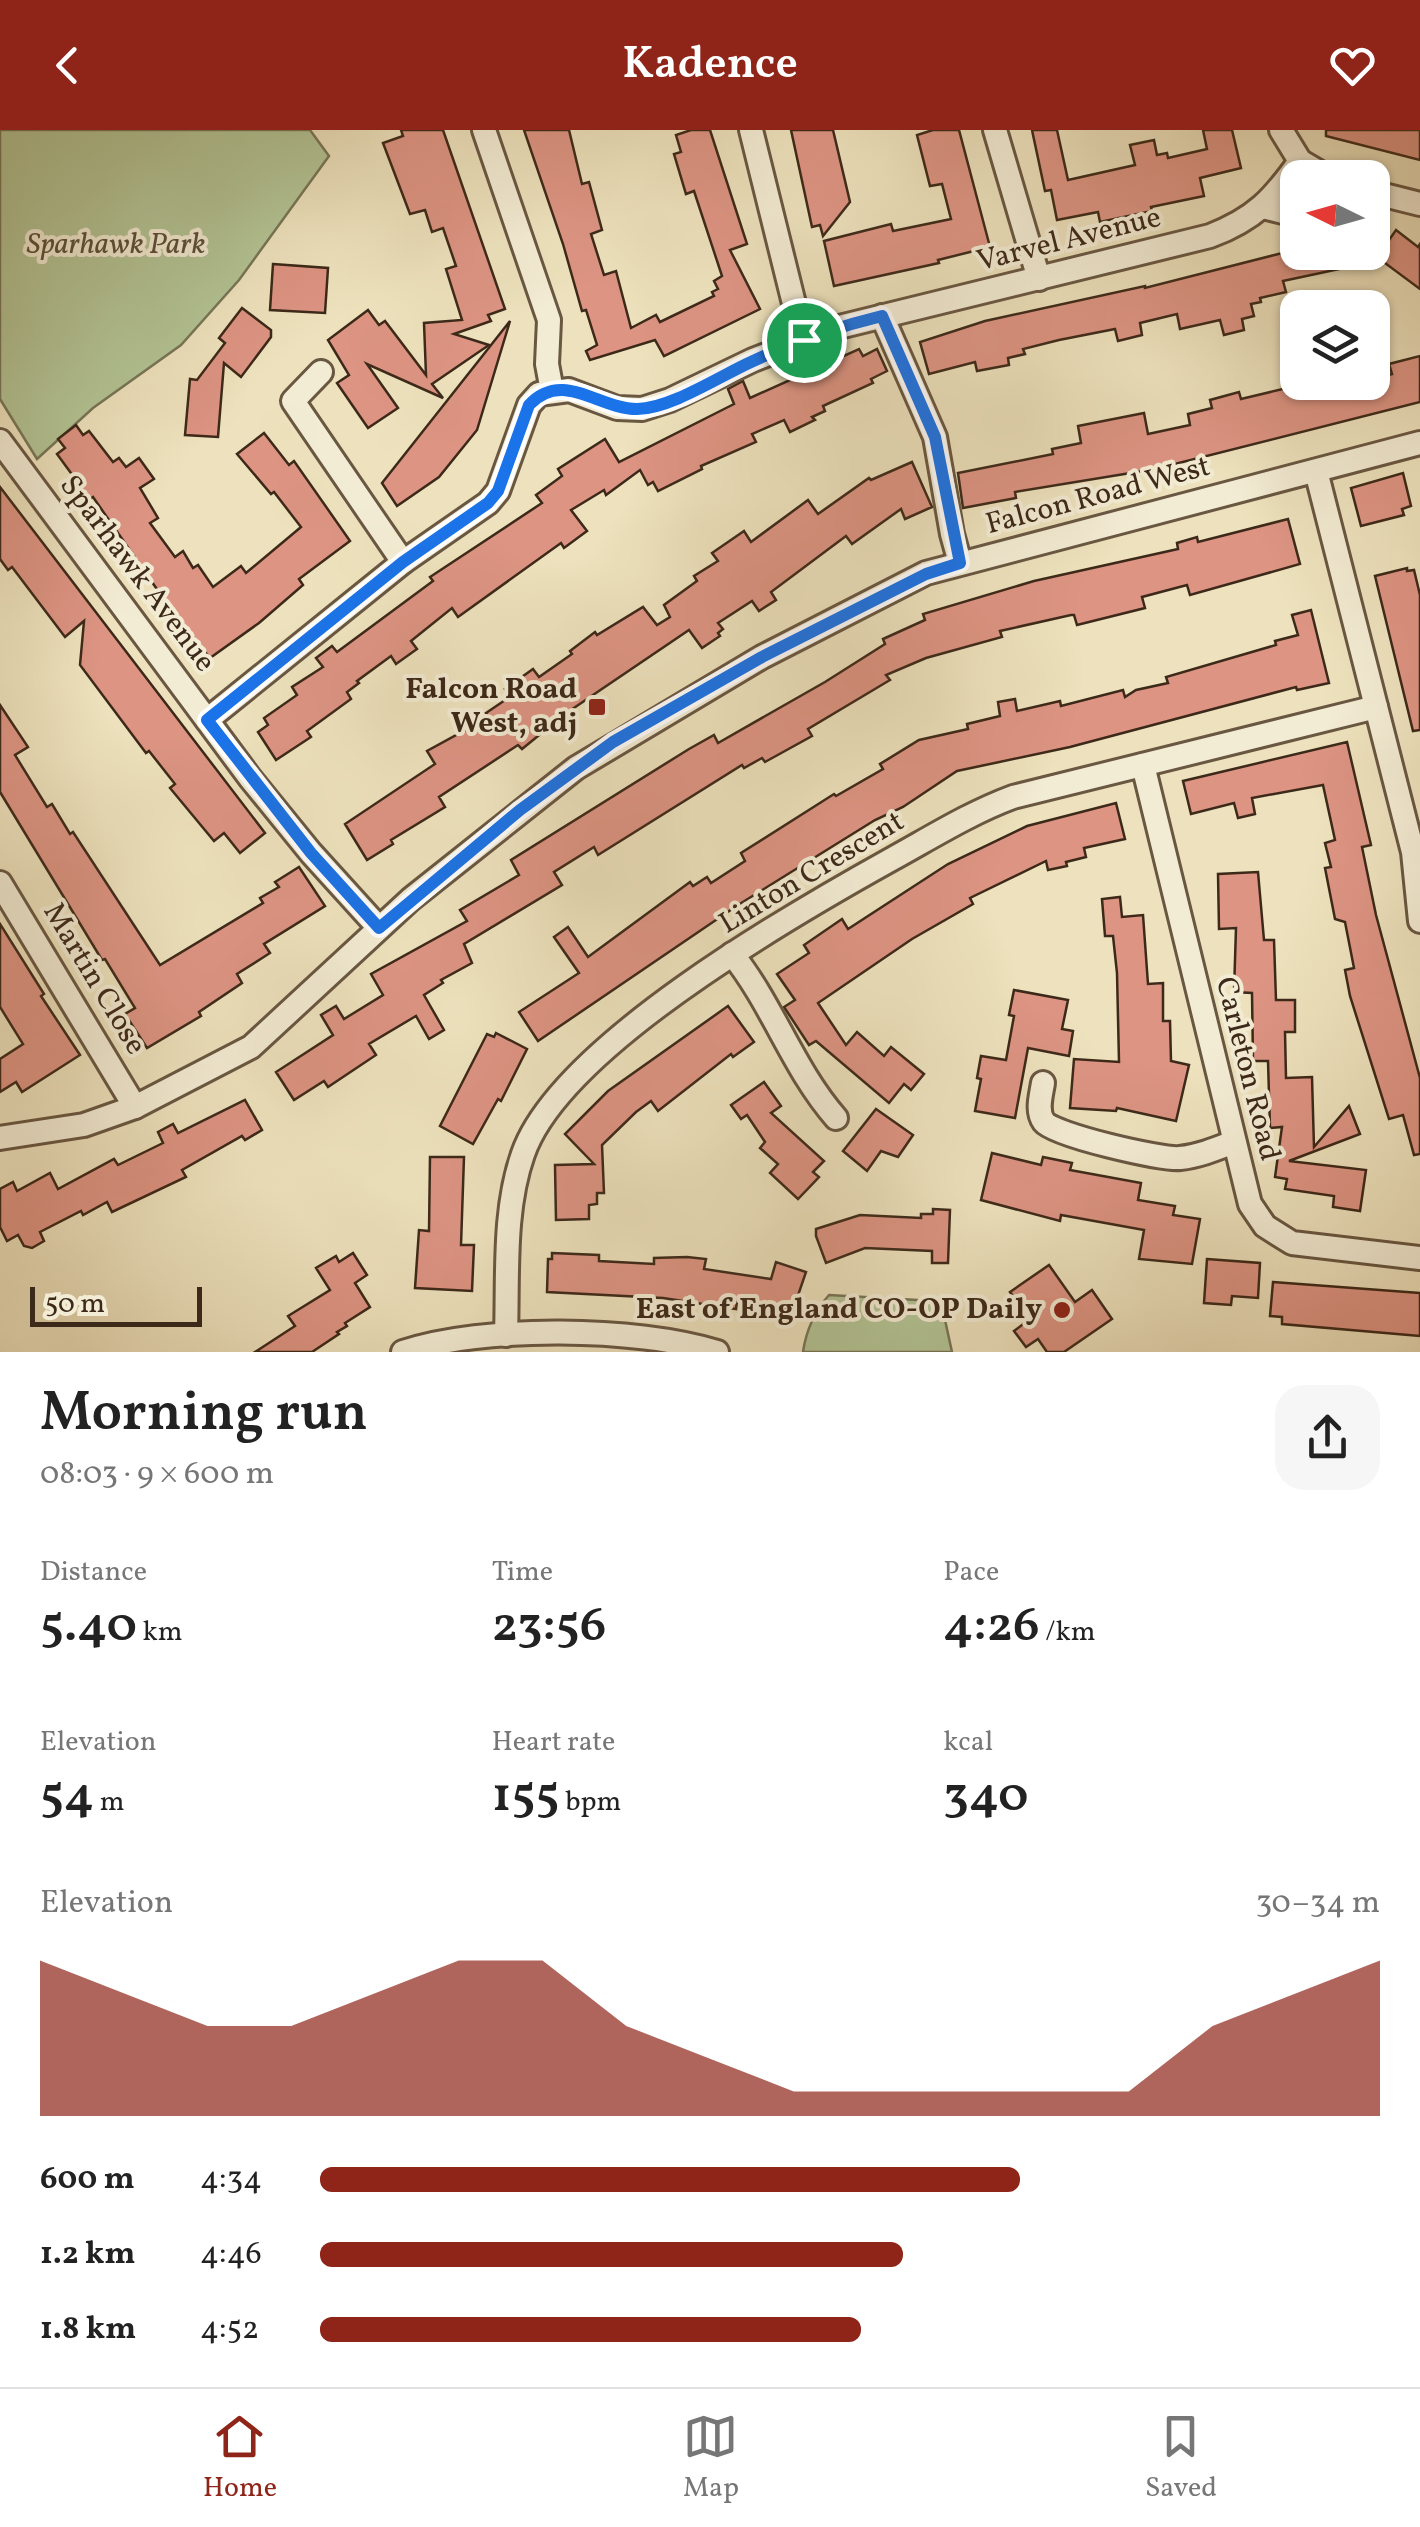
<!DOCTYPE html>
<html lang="en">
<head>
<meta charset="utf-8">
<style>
	:root { --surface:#fff; --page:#f6f6f6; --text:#222; --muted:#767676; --line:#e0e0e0; --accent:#8f2418 }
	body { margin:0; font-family:Vollkorn,serif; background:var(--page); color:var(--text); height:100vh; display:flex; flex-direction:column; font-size:38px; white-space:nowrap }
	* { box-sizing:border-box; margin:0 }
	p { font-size:32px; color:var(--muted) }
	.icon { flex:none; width:55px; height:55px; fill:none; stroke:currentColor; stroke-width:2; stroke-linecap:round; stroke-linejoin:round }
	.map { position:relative; height:1222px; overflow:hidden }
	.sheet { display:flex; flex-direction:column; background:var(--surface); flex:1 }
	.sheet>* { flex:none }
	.needle { width:65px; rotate:275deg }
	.fabs { position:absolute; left:1280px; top:30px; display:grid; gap:20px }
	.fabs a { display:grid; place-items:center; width:110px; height:110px; border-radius:20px; background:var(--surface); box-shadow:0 2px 8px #0004; font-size:50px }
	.scale { position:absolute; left:30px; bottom:25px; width:172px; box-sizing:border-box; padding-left:10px; border:5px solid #3d2919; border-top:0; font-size:28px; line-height:35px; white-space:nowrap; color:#3d2919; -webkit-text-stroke:8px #f3ecd4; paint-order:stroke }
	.pin { position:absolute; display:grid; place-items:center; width:85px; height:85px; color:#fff; margin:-42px; border:5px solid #fff; border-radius:50%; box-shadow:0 2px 10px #0007 }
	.round { display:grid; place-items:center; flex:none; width:105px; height:105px; border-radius:30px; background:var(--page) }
	.headline { display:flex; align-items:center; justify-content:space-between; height:170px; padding:0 40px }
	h1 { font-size:55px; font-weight:600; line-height:75px }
	.figures { display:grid; grid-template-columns:repeat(3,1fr); gap:15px; height:170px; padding:10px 40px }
	.figures div { display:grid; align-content:center }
	.figures b { font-size:50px; font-weight:600 }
	.figures small { font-size:28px; font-weight:400 }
	.figures p { font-size:28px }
	.chart { height:280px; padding:20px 40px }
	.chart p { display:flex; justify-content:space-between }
	.chart svg { width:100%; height:180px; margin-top:10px; fill:var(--accent); opacity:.7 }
	ul { padding:0 40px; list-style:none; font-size:32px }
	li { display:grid; grid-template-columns:160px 120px 1fr; align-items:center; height:75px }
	li i { height:25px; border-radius:12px; background:var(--accent) }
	header { display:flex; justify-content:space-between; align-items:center; height:130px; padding:0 40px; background:var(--accent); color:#fff; font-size:45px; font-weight:600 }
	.menu { display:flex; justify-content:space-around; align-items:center; height:140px; border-top:2px solid var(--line); background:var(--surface); font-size:28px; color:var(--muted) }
	.menu a { display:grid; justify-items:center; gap:5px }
	.menu .selected { color:var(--accent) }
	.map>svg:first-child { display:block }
	.green { fill:#b3c495; stroke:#787657; stroke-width:2.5 }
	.building { fill:#dd9483; stroke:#3d2919; stroke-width:2.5 }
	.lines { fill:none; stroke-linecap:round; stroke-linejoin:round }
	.minor-casing { stroke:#695742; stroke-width:28 }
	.minor { stroke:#f3ecd4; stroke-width:22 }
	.route-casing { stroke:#fff; stroke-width:20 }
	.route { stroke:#1a73e8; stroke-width:12 }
	.poi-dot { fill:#8f2418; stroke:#f3ecd4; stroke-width:4 }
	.labels { text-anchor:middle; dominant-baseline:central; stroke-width:8; stroke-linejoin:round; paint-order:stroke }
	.street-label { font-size:30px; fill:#3d2919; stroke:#f3ecd4 }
	.park-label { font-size:30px; font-style:italic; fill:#5a5038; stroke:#f3ecd4 }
	.poi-label { font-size:30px; font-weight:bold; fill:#3d2919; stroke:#f3ecd4; text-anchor:end }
</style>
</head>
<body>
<header><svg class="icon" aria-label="back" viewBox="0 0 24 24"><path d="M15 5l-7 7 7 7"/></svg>Kadence<svg class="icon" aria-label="heart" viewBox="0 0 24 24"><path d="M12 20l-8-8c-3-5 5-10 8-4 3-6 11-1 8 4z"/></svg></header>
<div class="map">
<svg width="1420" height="1222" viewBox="0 0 1420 1222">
	<rect width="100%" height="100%" fill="#ede2bd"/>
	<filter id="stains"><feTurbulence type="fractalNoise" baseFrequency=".002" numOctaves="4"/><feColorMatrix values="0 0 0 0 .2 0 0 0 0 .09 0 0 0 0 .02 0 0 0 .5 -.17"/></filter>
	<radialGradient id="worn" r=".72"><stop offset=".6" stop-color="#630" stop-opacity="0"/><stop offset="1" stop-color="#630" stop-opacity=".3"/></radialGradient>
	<g class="green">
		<path d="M 0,0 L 310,0 L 329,26 L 239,150 L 181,215 L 93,278 L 37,329 L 0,269 Z"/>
		<path d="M 829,1165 L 935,1171 L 945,1190 L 952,1222 L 803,1222 C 806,1201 815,1181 829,1165 Z"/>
	</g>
	<g class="building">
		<path d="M 401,0 L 443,0 L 505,179 L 488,185 L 491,191 L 454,204 L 489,215 L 432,254 L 443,268 L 367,234 L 398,278 L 368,298 L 337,253 L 349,245 L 328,210 L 368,180 L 379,195 L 385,191 L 426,245 L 424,193 L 462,190 L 446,139 L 456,136 L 443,98 L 432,102 L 425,80 L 410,84 L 383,13 L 403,6 Z"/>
		<path d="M 524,0 L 569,0 L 582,54 L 589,52 L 602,100 L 591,104 L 604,145 L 616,141 L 631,198 L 656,185 L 660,192 L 714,166 L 712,162 L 718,159 L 714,151 L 722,146 L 694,61 L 686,64 L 674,24 L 681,22 L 676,5 L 691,0 L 710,0 L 747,114 L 730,120 L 760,179 L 664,226 L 655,210 L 590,230 L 586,221 L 597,215 L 586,180 L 582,181 L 563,114 Z"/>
		<path d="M 791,0 L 833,0 L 850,72 L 823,106 L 820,95 L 812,97 Z"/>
		<path d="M 933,0 L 959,0 L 990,117 L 938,130 L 939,133 L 834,156 L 824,111 L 891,94 L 893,101 L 951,89 L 942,54 L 930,56 L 917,5 Z"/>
		<path d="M 1032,0 L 1057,0 L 1068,50 L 1135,35 L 1130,15 L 1154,10 L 1157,25 L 1167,23 L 1168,28 L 1207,19 L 1203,0 L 1232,0 L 1241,38 L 1200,48 L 1204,66 L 1151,77 L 1152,81 L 1100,92 L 1098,82 L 1057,90 L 1051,60 L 1045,61 Z"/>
		<path d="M 1326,0 L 1420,0 L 1420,30 L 1326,6 Z"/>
		<path d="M 1396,100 L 1418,117 L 1420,114 L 1420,159 L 1381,130 L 1283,151 L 1286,162 L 1260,168 L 1261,172 L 1251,174 L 1254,186 L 1242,189 L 1244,200 L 1224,205 L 1220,190 L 1180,199 L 1177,184 L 1140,193 L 1142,205 L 1118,211 L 1115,199 L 1059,210 L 1023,219 L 1025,224 L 1008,228 L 1009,235 L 977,241 L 975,232 L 929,244 L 920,212 L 985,191 L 1145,156 L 1145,158 L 1298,119 L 1298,122 L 1380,123 Z"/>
		<path d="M 273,134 L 328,138 L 325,183 L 270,180 Z"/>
		<path d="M 242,178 L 271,200 L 271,207 L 241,247 L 224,233 L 218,307 L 185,305 L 190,249 L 197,250 L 225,213 L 219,208 Z"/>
		<path d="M 510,191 L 477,300 L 439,347 L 397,376 L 382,353 Z"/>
		<path d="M 859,219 L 863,226 L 877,219 L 887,241 L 871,249 L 873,253 L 823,276 L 825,281 L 812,287 L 815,290 L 790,302 L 784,290 L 752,304 L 756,312 L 701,336 L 702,339 L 658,361 L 653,352 L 648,355 L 640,340 L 606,365 L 604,360 L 571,380 L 587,401 L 564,418 L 561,413 L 458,487 L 452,478 L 411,511 L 417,519 L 396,534 L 391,526 L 357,551 L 359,553 L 347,562 L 351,569 L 307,601 L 311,607 L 276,630 L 258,602 L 268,595 L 264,588 L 297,565 L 292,557 L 323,537 L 316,528 L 332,516 L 337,522 L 433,451 L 430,447 L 542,373 L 536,365 L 562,346 L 558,339 L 605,309 L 619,332 L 734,274 L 728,259 L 743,251 L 750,268 Z"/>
		<path d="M 1420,226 L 1420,272 L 1155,339 L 1015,362 L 1016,368 L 963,378 L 958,343 L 1053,324 L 1052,319 L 1081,313 L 1078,296 L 1144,283 L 1148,304 L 1190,295 L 1188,284 L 1212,278 L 1210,270 L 1239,262 L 1241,269 L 1308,253 L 1310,260 L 1338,253 L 1340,258 L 1372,252 L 1372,249 L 1392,244 L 1389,234 Z"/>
		<path d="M 76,295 L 83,305 L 89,301 L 113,332 L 119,328 L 126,337 L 139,328 L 154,349 L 140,358 L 158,388 L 150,393 L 175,427 L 183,421 L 193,438 L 198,435 L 213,457 L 241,436 L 246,443 L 301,397 L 274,362 L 271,364 L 237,324 L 264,303 L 289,335 L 294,331 L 350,411 L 299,449 L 303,455 L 259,493 L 210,528 L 170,478 L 93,367 L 90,369 L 57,324 L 65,318 L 58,309 Z"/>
		<path d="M 912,332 L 932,377 L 905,389 L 901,379 L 852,414 L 846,406 L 771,462 L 776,470 L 759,481 L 752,471 L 718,493 L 723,499 L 718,503 L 720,506 L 702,518 L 689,500 L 565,584 L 522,619 L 518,615 L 439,667 L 445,677 L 391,710 L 393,714 L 367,730 L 345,694 L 435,634 L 427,621 L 489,587 L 486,583 L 511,566 L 505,559 L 533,539 L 539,547 L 572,524 L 570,521 L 595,502 L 597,505 L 643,477 L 657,495 L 670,487 L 664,475 L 697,451 L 694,446 L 718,431 L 712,423 L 744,401 L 751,412 L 808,370 L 818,384 L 869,348 L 871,350 Z"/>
		<path d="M 1403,343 L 1411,376 L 1402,379 L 1404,385 L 1361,396 L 1351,358 Z"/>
		<path d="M 0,357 L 265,703 L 240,723 L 224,703 L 214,711 L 170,658 L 175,654 L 149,621 L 146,623 L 80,535 L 84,491 L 65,507 L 12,437 L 8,440 L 0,429 Z"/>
		<path d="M 1288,389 L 1300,434 L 1190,465 L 1187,455 L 1142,467 L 1145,478 L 1077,495 L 1074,485 L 1071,485 L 1000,501 L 1002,507 L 926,528 L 886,545 L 890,550 L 808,599 L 812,606 L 765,632 L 762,628 L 744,638 L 742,635 L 598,725 L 594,717 L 554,742 L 562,755 L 464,814 L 472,833 L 441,850 L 443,853 L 424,865 L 444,900 L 429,909 L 416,886 L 369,914 L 376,925 L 328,957 L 324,951 L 294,970 L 276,942 L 333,905 L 321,885 L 336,876 L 344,889 L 383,865 L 371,844 L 467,791 L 460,780 L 519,745 L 511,730 L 689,619 L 714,605 L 718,613 L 825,552 L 885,514 L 883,509 L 925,490 L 923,484 L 1034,451 L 1178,419 L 1177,413 L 1197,407 L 1198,412 Z"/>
		<path d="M 1407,438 L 1407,441 L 1414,440 L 1420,465 L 1420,600 L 1413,601 L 1375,446 Z"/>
		<path d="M 1311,480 L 1329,553 L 1297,560 L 1296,557 L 1070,617 L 957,641 L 903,677 L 875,690 L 738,775 L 538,911 L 519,882 L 579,843 L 554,807 L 568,797 L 588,827 L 690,752 L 693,756 L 707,747 L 711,753 L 745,731 L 741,723 L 834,664 L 836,666 L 883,639 L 880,634 L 919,610 L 968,599 L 967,594 L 1000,586 L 998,572 L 1015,569 L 1017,581 L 1060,571 L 1061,576 L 1123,560 L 1125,567 L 1136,560 L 1168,553 L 1166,547 L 1276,515 L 1275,511 L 1298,505 L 1292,485 Z"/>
		<path d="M 0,575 L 28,617 L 15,625 L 47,677 L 52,674 L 70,704 L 73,702 L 160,835 L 263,773 L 260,768 L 279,757 L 275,752 L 299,737 L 325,776 L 264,814 L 270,823 L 237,844 L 242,853 L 199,882 L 201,886 L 147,918 L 125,884 L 135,878 L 105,829 L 102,830 L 0,662 Z"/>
		<path d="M 1347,612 L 1371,715 L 1362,717 L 1376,785 L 1420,948 L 1420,1024 L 1414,1025 L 1403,985 L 1389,989 L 1350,866 L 1345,840 L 1354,838 L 1345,792 L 1335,789 L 1325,738 L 1331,737 L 1325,713 L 1335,710 L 1323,655 L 1252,668 L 1255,684 L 1238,688 L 1234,673 L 1191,684 L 1183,651 Z"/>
		<path d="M 1116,673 L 1125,709 L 1084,718 L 1086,727 L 1066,732 L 1067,736 L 1048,740 L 1046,731 L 970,768 L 973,774 L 912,809 L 818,873 L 846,915 L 857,902 L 884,926 L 891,917 L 924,944 L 911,960 L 904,954 L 889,973 L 816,911 L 809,915 L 784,877 L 795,870 L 777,844 L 809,823 L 804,815 L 842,789 L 848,799 L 948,734 L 1027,696 Z"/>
		<path d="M 1258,742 L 1264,810 L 1274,810 L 1276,870 L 1295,870 L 1295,902 L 1285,902 L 1286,948 L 1312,947 L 1314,1017 L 1349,976 L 1360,1004 L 1289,1031 L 1366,1040 L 1360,1081 L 1333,1077 L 1334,1066 L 1285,1059 L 1287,1049 L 1275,1047 L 1282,997 L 1270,998 L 1268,931 L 1253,931 L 1252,863 L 1234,862 L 1236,798 L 1219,799 L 1218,744 Z"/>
		<path d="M 1120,767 L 1122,787 L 1143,785 L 1148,854 L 1163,853 L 1163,891 L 1170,891 L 1171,931 L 1189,935 L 1176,991 L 1117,978 L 1116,981 L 1070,978 L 1074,929 L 1119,932 L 1117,843 L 1113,806 L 1105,806 L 1102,769 Z"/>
		<path d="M 0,794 L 44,864 L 41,866 L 80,925 L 22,962 L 16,952 L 0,962 L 0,929 L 23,914 L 0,877 Z"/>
		<path d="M 1014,860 L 1068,870 L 1062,899 L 1073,901 L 1069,926 L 1028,918 L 1015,988 L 975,981 L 981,949 L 977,948 L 981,926 L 1006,930 L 1014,886 L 1009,885 Z"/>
		<path d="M 728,876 L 754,912 L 733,927 L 731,924 L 658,981 L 651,971 L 636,982 L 602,1015 L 604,1063 L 597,1063 L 597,1074 L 589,1075 L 589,1089 L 556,1090 L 555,1035 L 594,1034 L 565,1004 L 608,961 Z"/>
		<path d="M 496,903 L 527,919 L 501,971 L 498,969 L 473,1014 L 440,996 L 487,904 L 494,907 Z"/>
		<path d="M 764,952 L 781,976 L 771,983 L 824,1031 L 813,1042 L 819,1047 L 798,1069 L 770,1043 L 778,1034 L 760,1018 L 765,1012 L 747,985 L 741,989 L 731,975 Z"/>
		<path d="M 245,970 L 262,1000 L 245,1010 L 242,1006 L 182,1040 L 186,1047 L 112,1082 L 107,1072 L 83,1085 L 81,1081 L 40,1102 L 44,1111 L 32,1118 L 24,1116 L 18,1105 L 7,1111 L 0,1097 L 0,1059 L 13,1052 L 17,1061 L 50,1043 L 58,1059 L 114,1029 L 118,1035 L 163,1013 L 158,1002 L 173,994 L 178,1003 Z"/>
		<path d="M 876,979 L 913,1005 L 898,1027 L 881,1021 L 867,1041 L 843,1021 Z"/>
		<path d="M 992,1023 L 1041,1035 L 1043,1027 L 1072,1033 L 1070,1040 L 1141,1053 L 1138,1070 L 1175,1076 L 1173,1085 L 1200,1089 L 1192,1134 L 1139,1129 L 1144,1100 L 1061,1085 L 1060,1091 L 981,1070 Z"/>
		<path d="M 430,1027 L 464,1027 L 461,1115 L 474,1115 L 472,1161 L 415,1158 L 419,1100 L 429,1101 Z"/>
		<path d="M 933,1079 L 950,1080 L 948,1133 L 932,1133 L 932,1121 L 865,1118 L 826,1133 L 816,1106 L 816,1099 L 860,1085 L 921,1088 L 921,1084 L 933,1084 Z"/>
		<path d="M 353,1123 L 367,1145 L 355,1153 L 370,1177 L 345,1193 L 347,1196 L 337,1202 L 339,1204 L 312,1222 L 255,1222 L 295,1196 L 288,1186 L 330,1160 L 316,1138 L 336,1126 L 339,1132 Z"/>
		<path d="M 552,1123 L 599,1125 L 599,1131 L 654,1134 L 654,1128 L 687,1127 L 706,1129 L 704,1139 L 771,1149 L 776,1132 L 806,1142 L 791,1186 L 737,1171 L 736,1179 L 663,1168 L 547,1162 L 548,1129 L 552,1129 Z"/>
		<path d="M 1207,1129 L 1260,1133 L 1258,1168 L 1232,1166 L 1231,1175 L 1204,1173 Z"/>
		<path d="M 1049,1135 L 1075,1172 L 1092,1160 L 1112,1189 L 1064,1222 L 1047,1222 L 1038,1209 L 1026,1217 L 1014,1201 L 1026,1192 L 1012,1171 L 1015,1169 L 1010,1162 Z"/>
		<path d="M 1273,1152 L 1420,1163 L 1420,1206 L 1282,1194 L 1282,1187 L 1270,1186 Z"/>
	</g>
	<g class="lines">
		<g class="minor-casing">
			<g id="minor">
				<path d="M 484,0 L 549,190 L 547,234 L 552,261"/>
				<path d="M 751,0 L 803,210"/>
				<path d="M 995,0 L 1039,149"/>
				<path d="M 1281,0 L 1300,31 L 1329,48"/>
				<path d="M 1372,62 L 1420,74"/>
				<path d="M 1263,77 L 1283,82 L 1298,79"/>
				<path d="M 882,186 L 935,307 L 952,404 L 960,433"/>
				<path d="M 321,242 L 293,271 L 403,432"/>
				<path d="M 0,311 L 250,648 L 311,723 L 379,798"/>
				<path d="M 1316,341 L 1413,722 L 1420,791"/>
				<path d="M 207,590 L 403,432 L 488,373 L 498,361 L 529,275 L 539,264 L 569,260 L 617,278 L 642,279 L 670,270 L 753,230 L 835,198 L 1210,106 C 1255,89 1273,69 1300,31"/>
				<path d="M 1143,635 L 1250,1074 L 1265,1096 L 1292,1113 L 1420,1128"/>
				<path d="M 0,753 L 135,977"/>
				<path d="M 732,824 C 773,875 793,939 836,988"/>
				<path d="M 1043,953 C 1041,966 1036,981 1044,992 C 1054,1005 1162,1030 1180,1028 C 1199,1026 1216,1019 1234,1012"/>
				<path d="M 0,1008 L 84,995 L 135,977 L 251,917 L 411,769 L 576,638 L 762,527 L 926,443 L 1420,313"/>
				<path d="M 506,1205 C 508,1147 503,1080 523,1024 C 560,917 793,784 892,729 C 932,707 970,683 1013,667 L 1376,577"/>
				<path d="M 403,1222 C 484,1195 636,1197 717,1222"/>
			</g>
		</g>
		<use href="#minor" class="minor"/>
	</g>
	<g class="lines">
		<g class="route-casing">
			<path id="route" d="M 882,186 L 935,307 L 960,433 L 926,444 L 762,527 L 613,612 L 520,680 L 379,798 L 311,723 L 207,590 L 403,432 L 488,373 L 498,361 L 529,275 C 563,239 598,279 637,279 C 670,279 720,246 751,232 C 794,212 836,197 882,186 Z"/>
		</g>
		<use href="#route" class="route"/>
	</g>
	<g class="poi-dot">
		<rect x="587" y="567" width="20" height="20" rx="5"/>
		<circle cx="1062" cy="1180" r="10"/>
	</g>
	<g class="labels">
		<g class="street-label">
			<text transform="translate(1069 110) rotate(-14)">Varvel Avenue</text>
			<text transform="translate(1098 366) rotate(-15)">Falcon Road West</text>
			<text transform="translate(137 444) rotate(53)">Sparhawk Avenue</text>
			<text transform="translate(812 743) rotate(-31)">Linton Crescent</text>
			<text transform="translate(94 849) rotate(59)">Martin Close</text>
			<text transform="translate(1247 939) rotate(76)">Carleton Road</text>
		</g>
		<g class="park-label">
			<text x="116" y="115">Sparhawk Park</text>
		</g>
		<g class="poi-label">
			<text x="577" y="560">Falcon Road<tspan x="577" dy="34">West, adj</tspan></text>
			<text x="1042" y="1180">East of England CO-OP Daily</text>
		</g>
	</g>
	<rect width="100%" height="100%" filter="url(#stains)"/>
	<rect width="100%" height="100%" fill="url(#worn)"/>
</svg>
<div class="fabs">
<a><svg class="needle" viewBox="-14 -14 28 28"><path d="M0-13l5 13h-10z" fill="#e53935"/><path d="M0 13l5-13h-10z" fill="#767676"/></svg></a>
<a><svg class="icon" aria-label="layers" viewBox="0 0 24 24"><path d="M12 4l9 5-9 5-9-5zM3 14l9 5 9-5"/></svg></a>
</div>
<div class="scale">50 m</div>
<div class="pin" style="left:804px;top:210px;background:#1e9e55"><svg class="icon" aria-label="arrive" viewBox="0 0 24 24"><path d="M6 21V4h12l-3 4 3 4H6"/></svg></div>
</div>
<section class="sheet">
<div class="headline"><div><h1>Morning run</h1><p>08:03 · 9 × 600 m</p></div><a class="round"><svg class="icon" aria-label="share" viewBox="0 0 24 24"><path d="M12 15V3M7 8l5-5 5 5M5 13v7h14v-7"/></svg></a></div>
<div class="figures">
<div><p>Distance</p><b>5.40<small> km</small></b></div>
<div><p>Time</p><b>23:56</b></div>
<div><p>Pace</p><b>4:26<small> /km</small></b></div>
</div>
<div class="figures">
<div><p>Elevation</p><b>54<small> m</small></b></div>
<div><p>Heart rate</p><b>155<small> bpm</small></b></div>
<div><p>kcal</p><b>340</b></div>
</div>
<div class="chart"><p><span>Elevation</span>30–34 m</p>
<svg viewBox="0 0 160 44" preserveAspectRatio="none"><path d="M0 44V6L10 14L20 22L30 22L40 14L50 6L60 6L70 22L80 30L90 38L100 38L110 38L120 38L130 38L140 22L150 14L160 6V44z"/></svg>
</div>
<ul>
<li><b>600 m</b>4:34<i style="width:66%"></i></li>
<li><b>1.2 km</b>4:46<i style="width:55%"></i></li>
<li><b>1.8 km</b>4:52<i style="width:51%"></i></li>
</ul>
</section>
<nav class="menu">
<a class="selected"><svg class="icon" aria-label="home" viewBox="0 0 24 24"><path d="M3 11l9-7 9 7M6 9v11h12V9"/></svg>Home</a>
<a><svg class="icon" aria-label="map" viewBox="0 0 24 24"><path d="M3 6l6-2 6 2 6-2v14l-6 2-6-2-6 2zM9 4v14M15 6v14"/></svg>Map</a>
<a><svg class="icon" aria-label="saved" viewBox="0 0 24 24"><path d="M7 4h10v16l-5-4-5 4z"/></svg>Saved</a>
</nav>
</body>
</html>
